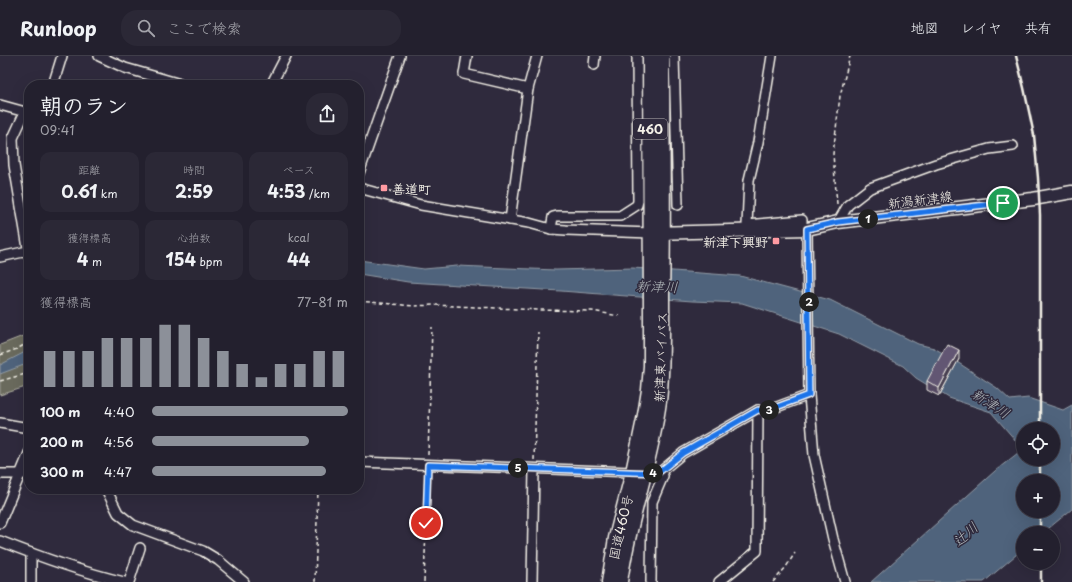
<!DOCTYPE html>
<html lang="ja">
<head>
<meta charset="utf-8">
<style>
	:root { --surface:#23202e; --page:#2b2836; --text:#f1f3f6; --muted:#a3a3aa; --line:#403e4a; --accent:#8c9099 }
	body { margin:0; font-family:"Playpen Sans","Klee One",sans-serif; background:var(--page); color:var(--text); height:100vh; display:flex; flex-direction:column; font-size:15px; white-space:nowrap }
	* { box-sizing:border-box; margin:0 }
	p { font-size:13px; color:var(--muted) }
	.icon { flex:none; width:22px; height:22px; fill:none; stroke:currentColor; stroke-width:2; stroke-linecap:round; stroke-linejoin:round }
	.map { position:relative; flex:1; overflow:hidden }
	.sheet { position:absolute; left:24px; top:24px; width:340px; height:414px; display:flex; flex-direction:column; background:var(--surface); border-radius:16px; box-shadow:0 4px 16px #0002,0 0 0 1px var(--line) }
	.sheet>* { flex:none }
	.controls { position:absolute; left:1016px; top:366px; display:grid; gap:8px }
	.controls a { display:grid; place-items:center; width:44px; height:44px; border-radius:50%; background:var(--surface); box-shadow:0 4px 16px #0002,0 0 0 1px var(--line); font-size:20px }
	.pin { position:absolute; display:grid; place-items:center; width:34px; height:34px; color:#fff; margin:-17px; border:2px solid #fff; border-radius:50%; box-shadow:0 1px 4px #0007 }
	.km { position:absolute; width:20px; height:20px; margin:-10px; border-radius:50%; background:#222; color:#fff; font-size:11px; line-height:20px; text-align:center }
	.round { display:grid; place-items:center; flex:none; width:42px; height:42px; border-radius:16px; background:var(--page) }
	.overview { display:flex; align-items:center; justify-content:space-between; height:68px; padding:0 16px }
	h1 { font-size:22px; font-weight:700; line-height:30px }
	.stats { display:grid; grid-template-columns:repeat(3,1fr); gap:6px; height:68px; padding:4px 16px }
	.stats div { display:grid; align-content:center; border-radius:10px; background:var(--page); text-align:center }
	.stats b { font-size:17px; font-weight:700 }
	.stats small { font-size:11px; font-weight:400 }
	.stats p { font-size:11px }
	.chart { height:112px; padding:8px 16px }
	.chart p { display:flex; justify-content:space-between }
	.chart svg { width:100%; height:72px; margin-top:4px; stroke:var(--accent); stroke-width:6 }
	ul { padding:0 16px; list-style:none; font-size:13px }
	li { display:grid; grid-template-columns:64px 48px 1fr; align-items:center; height:30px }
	li i { height:10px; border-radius:5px; background:var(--accent) }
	header { display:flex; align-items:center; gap:24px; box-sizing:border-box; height:56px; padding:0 20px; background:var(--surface); border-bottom:1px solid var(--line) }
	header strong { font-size:19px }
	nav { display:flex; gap:22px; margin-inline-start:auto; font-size:14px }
	.search { width:280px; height:36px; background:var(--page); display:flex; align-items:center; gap:10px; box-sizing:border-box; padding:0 14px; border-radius:16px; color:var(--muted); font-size:15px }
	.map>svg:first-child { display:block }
	.green { fill:#6a6b5d; stroke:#afaea2 }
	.water { fill:#50647b; stroke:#929ca7; fill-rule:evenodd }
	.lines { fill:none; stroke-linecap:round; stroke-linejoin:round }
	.minor-casing { stroke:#f4f1e8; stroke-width:12 }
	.major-casing { stroke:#f4f1e8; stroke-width:15 }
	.highway-casing { stroke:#f4f1e8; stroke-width:17 }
	.path { stroke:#f4f1e8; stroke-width:1.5; stroke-dasharray:4 3; stroke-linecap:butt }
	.minor { stroke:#2f2a3d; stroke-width:9 }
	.major { stroke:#2f2a3d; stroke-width:12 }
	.highway { stroke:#2f2a3d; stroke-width:14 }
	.rail { stroke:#f4f1e8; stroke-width:2.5 }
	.wall { fill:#544a63; stroke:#f4f1e8 }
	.shaded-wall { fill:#453c50; stroke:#f4f1e8 }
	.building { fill:#625673; stroke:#f4f1e8 }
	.route-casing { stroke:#fff; stroke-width:8 }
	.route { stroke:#1a73e8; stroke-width:5 }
	.poi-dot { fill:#ff9aa2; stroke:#2f2a3d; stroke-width:1.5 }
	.labels { text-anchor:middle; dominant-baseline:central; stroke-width:3; stroke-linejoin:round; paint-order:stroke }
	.shield { fill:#2f2a3d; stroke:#b9b5b5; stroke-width:1 }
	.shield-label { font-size:12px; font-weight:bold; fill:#f4f1e8 }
	.poi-label { font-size:13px; font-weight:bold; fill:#f4f1e8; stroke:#2f2a3d; text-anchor:start }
	.street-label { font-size:13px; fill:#f4f1e8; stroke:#2f2a3d }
	.water-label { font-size:14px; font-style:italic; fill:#b2b9bc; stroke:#2f2a3d }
</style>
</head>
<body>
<header>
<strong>Runloop</strong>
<div class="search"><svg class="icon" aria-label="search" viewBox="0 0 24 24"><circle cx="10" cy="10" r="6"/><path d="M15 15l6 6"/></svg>ここで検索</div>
<nav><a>地図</a><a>レイヤ</a><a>共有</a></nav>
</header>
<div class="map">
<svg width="1072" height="526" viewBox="0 0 1072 526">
	<rect width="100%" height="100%" fill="#2f2a3d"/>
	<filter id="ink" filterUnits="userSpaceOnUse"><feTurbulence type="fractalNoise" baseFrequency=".025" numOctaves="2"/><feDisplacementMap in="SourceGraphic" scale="8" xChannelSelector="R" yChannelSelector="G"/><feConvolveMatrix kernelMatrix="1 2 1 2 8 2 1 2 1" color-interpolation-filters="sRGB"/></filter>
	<g filter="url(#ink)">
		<path class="green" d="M 29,277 L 29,330 L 0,339 L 0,289 L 23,280 Z"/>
		<g class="water">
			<path d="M 359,204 L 424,213 L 457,210 L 556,214 L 633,212 L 740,220 L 830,244 L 918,288 L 934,292 L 946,299 L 929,330 L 916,322 L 903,310 L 839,278 L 742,247 L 692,245 L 561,235 L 408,226 L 359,218 Z"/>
			<path d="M 29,294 L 29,307 L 0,318 L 0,309 Z"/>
			<path d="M 957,306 L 997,332 L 1010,344 L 1028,342 L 1063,354 L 1072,349 L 1072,453 L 1043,477 L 1023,477 L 1023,493 L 984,526 L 871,526 L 995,415 L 1023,393 L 991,356 L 949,342 L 941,337 ZM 1023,373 L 1053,373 L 1053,403 L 1023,403 ZM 1023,425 L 1053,425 L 1053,455 L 1023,455 Z"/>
		</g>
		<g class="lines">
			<g class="minor-casing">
				<g id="minor">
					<path d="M 99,0 L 125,12 L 184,29"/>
					<path d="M 467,0 L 464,18 L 528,33"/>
					<path d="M 674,0 L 678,149"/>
					<path d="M 772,0 L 758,86 L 749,124 L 747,169 L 802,164 L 802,173"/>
					<path d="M 594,9 L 595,0"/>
					<path d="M 53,29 L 62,0"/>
					<path d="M 271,29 L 286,0"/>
					<path d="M 0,49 L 29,57"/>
					<path d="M 29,53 L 25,56 L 13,82 L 14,109 L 29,198"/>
					<path d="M 359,117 L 400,0"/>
					<path d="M 359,132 L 421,149 L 529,167 L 551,173 L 566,174 L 651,177"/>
					<path d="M 510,164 L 528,33 L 537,0"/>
					<path d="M 838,166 L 848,149 L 870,132 L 936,108 L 989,93 L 1013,90"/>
					<path d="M 551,173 L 553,161 L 557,160 L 620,160 L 637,149 L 638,145 L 637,0"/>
					<path d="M 807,173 L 809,339 L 814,399 L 833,483 L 845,526"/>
					<path d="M 0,201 L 28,195"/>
					<path d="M 0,367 L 29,372"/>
					<path d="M 359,406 L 659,417 L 683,397 L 758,354 L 766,355 L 809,339"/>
					<path d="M 0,418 L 29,418"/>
					<path d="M 106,433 L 118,457 L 133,469 L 203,495 L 218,504 L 244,526"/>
					<path d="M 0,467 L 29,397"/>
					<path d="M 0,485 C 40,501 82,516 124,526"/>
					<path d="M 31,497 L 31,526"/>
					<path d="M 129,526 L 140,492"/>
					<path d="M 532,526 L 534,413"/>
					<path d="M 651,526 L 652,446 L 663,420 L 659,417"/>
					<path d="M 719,526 L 757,495 L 758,354"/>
				</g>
			</g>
			<g class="major-casing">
				<path id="major" d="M 654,177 L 807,173 L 838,166 L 1033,143 L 1072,136"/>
			</g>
			<g class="highway-casing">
				<g id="highway">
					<path d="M 609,526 L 616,482 L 633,416 L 645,359 L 649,334 L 651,310 L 651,259 L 650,0"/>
					<path d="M 620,526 C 628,465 651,407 659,345 C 663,310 662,275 662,239 C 664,160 662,80 662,0"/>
				</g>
			</g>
			<g class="path">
				<path d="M 837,148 L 833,98 L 840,40 L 850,0"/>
				<path d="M 359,245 L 414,250 L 434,249 L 540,254 L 592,255 L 619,260"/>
				<path d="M 0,299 L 17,293 L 29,286"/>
				<path d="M 0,325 L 29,317"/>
				<path d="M 428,399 L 432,271"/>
				<path d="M 534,404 L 538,276"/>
				<path d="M 315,526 L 318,433"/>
				<path d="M 424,526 L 428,417"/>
				<path d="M 773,526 L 786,511 L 795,497"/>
			</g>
			<use href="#minor" class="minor"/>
			<use href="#major" class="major"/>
			<use href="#highway" class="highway"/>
			<g class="rail">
				<path d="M 1016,0 L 1024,32 L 1034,79 L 1038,122 L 1040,159 L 1040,373"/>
				<path d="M 1040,403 L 1040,425"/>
				<path d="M 1040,455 L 1040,477"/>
				<path d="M 1041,507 L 1041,526"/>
			</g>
		</g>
		<path class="wall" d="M 959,303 L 939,340 L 927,334 L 927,325 Z"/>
		<path class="shaded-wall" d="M 959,294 L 959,303 L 939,340 L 939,332 Z"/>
		<path class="building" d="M 947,288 L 959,294 L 939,332 L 927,325 Z"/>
	</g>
	<g class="lines" filter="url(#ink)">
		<g class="route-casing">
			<path id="route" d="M 426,467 L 428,409 L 658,417 L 683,397 L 758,354 L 766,355 L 809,339 L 807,173 L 838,166 L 1003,147"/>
		</g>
		<use href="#route" class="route"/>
	</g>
	<g class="poi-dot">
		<rect x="380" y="128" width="8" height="8" rx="2"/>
		<rect x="772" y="181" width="8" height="8" rx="2"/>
	</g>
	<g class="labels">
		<rect class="shield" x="633" y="63" width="34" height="20" rx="3"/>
		<g class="shield-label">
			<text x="650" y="73">460</text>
		</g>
		<g class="poi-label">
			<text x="392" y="132">善道町</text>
			<text x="768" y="185" text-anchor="end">新津下興野</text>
		</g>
		<g class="street-label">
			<text transform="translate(920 143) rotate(-7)">新潟新津線</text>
			<text transform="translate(660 301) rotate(-88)">新津東バイパス</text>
			<text transform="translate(620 471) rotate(-77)">国道460号</text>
		</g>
		<g class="water-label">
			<text transform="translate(657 230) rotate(2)">新津川</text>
			<text transform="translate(991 347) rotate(33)">新津川</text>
			<text transform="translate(965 478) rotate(-42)">辻川</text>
		</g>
	</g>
</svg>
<div class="controls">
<a><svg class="icon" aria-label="locate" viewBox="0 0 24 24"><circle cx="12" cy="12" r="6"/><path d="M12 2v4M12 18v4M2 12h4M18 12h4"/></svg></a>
<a>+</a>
<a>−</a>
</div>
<div class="pin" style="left:1003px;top:147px;background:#1e9e55"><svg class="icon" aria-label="arrive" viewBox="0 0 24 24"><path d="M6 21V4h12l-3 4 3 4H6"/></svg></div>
<div class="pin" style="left:426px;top:467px;background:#d93025"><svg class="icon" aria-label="check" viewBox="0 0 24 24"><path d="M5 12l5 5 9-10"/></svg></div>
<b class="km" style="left:868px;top:163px">1</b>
<b class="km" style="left:809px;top:246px">2</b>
<b class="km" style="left:769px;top:354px">3</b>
<b class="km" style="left:653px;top:417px">4</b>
<b class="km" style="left:518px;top:412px">5</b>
<section class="sheet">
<div class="overview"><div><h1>朝のラン</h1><p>09:41</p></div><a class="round"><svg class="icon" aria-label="share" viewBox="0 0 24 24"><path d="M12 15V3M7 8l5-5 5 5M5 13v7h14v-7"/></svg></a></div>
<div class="stats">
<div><p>距離</p><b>0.61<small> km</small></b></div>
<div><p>時間</p><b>2:59</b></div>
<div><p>ペース</p><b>4:53<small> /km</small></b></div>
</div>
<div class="stats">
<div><p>獲得標高</p><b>4<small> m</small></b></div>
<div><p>心拍数</p><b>154<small> bpm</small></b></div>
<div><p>kcal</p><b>44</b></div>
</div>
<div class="chart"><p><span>獲得標高</span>77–81 m</p>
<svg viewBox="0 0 160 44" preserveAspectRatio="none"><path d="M5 44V22M15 44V22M25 44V22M35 44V14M45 44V14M55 44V14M65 44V6M75 44V6M85 44V14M95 44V22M105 44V30M115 44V38M125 44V30M135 44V30M145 44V22M155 44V22"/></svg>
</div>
<ul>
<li><b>100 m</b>4:40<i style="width:100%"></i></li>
<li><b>200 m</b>4:56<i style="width:80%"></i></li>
<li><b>300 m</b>4:47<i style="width:89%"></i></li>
</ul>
</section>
</div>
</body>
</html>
